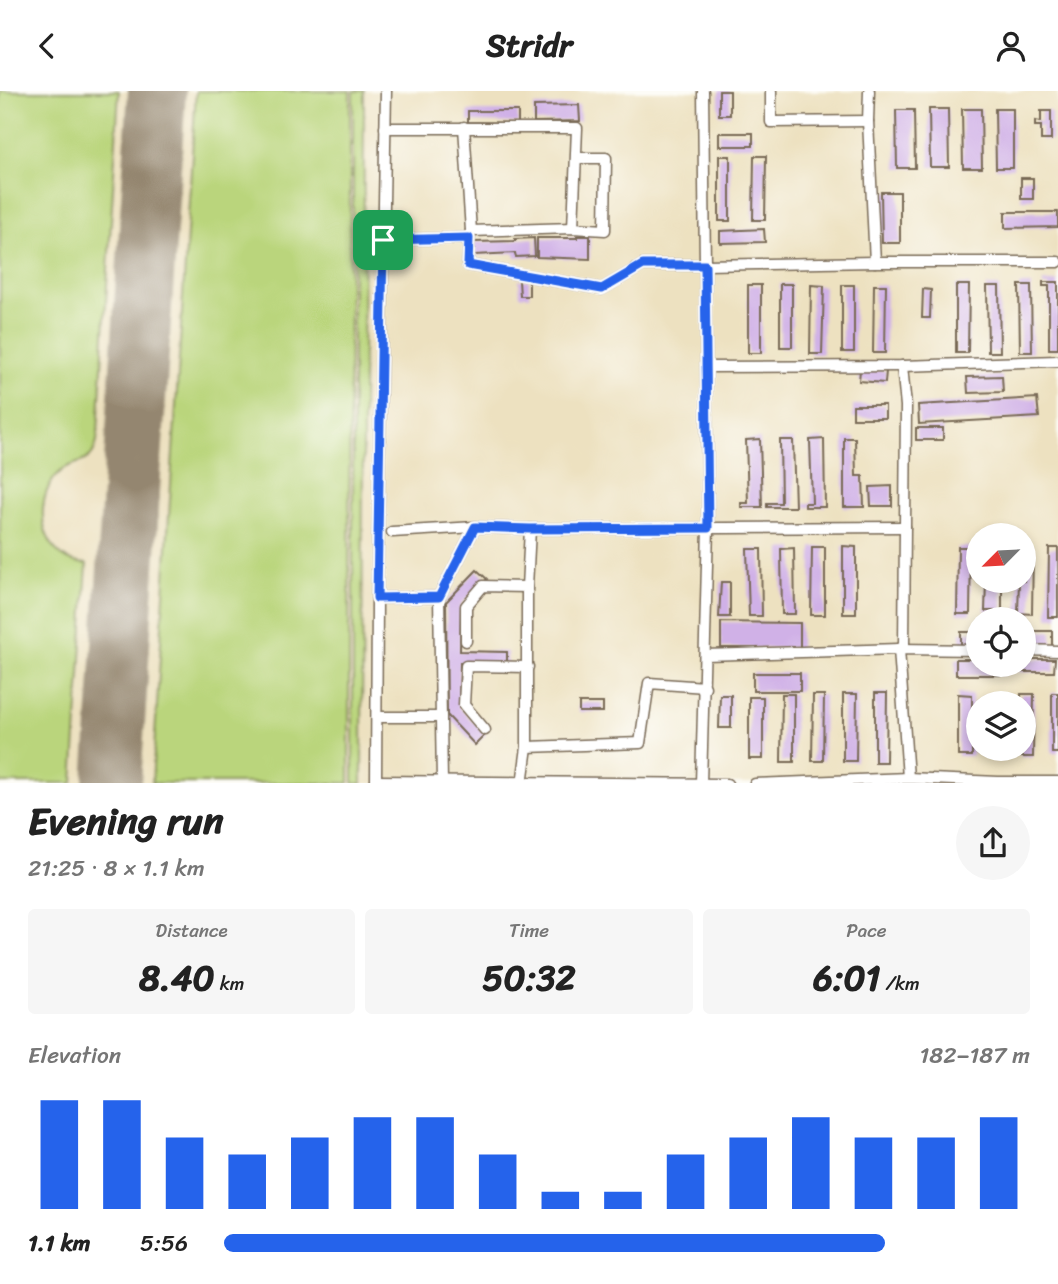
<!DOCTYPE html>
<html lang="en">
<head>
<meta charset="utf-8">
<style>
	:root { --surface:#fff; --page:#f6f6f6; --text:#222; --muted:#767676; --accent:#2563eb }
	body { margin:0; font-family:Sriracha,sans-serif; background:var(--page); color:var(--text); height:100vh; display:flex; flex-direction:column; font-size:26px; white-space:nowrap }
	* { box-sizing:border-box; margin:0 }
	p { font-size:23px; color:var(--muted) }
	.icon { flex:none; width:38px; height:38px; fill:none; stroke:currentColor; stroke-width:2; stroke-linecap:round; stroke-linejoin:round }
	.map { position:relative; height:692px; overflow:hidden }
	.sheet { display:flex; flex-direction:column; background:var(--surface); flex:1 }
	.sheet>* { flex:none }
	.needle { width:46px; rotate:246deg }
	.tools { position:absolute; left:966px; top:432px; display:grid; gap:14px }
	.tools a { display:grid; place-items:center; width:70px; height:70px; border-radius:50%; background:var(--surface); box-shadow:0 4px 10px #0003; font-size:35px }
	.pin { position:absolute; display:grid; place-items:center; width:60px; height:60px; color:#fff; margin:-30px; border-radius:14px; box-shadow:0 4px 10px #0006 }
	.round { display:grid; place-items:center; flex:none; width:74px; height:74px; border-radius:37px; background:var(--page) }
	.head { display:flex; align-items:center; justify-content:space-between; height:119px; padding:0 28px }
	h1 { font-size:38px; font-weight:800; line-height:52px }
	.stats { display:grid; grid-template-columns:repeat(3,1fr); gap:10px; height:119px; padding:7px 28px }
	.stats div { display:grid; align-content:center; border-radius:7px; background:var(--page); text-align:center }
	.stats b { font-size:35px; font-weight:800 }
	.stats small { font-size:19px; font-weight:400 }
	.stats p { font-size:19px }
	.chart { height:196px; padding:14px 28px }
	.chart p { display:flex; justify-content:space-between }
	.chart svg { width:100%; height:126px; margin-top:7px; stroke:var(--accent); stroke-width:6 }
	ul { padding:0 28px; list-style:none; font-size:23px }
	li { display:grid; grid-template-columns:112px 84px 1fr; align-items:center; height:52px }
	li i { height:18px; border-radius:9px; background:var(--accent) }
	header { display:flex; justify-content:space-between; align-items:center; height:91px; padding:0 28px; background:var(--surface); font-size:32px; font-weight:800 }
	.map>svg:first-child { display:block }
	.green { fill:#bad57b; stroke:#7a804c; stroke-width:2 }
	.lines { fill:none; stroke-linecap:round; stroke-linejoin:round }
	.runway { stroke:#94866f; stroke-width:58 }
	.building { fill:#d0b1e7 }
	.minor-casing { stroke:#796a57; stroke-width:13 }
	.minor { stroke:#fff; stroke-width:10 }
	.route-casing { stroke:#fff; stroke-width:14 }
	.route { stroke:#2563eb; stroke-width:9 }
</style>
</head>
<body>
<header><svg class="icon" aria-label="back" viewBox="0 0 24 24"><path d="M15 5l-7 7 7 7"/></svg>Stridr<svg class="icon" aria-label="person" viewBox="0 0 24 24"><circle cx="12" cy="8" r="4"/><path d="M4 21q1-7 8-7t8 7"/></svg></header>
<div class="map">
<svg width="1058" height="693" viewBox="0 0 1058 693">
	<rect width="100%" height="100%" fill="#fdfcf7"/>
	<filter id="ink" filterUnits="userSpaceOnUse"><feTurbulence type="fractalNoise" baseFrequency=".0143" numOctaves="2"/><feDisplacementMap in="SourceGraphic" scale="14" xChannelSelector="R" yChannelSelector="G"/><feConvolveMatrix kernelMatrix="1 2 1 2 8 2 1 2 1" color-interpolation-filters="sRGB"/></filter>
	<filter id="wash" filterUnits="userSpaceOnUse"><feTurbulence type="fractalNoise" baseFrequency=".00686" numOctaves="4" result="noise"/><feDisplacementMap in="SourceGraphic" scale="28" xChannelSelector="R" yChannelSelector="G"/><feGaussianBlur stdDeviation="1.57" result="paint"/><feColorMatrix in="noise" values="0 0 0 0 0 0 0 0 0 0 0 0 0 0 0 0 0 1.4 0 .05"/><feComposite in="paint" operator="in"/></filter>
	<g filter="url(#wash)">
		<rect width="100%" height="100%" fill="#ede1c0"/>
		<g class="green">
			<path d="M 0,0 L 119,0 L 99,325 C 98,336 99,353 92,363 C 86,372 72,372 64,378 C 41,395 37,429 51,452 C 59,466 71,472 87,473 L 73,692 L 0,692 Z"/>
			<path d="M 196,0 L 350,0 L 349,692 L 152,692 Z"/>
			<path d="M 353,0 L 364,0 L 362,693 L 353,692 Z"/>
		</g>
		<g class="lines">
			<path class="runway" d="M 112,693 L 157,0"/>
		</g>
		<g id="blocks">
			<g class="building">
				<rect x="719" y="0" width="11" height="24"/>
				<path d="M 579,14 L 580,30 L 534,31 L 534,15 Z"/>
				<path d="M 929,18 L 948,18 L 949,76 L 930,76 Z"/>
				<path d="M 962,18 L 981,18 L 982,77 L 963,77 Z"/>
				<path d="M 995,18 L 1013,18 L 1013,77 L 996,77 Z"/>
				<path d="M 896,19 L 914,19 L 915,77 L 897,77 Z"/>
				<path d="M 468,20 L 518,20 L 518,32 L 468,31 Z"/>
				<path d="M 1041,20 L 1051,20 L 1051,49 L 1041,49 L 1041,35 L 1035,35 L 1035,30 L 1041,31 Z"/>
				<rect x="719" y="42" width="34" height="13"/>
				<rect x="719" y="65" width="11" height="65"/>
				<path d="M 754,65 L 766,65 L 765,129 L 753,129 Z"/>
				<rect x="1021" y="87" width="12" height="21"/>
				<path d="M 881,101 L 900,101 L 900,152 L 882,152 Z"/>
				<path d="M 1005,121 L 1058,121 L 1058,136 L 1005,137 Z"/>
				<path d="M 764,138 L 765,151 L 720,152 L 720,140 Z"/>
				<path d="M 577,145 L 590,145 L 590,168 L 537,166 L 537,147 L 577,147 Z"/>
				<path d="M 534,147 L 535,165 L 516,166 L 515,162 L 474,164 L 474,151 L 515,150 L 515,148 Z"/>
				<path d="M 519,189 L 529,189 L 529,205 L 520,205 Z"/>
				<path d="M 1043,191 L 1058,191 L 1058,258 L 1049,258 L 1049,195 L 1043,195 Z"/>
				<rect x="780" y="193" width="12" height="63"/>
				<rect x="748" y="194" width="13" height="68"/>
				<path d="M 811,194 L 824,195 L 822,263 L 810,263 Z"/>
				<rect x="842" y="194" width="12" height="67"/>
				<path d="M 874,194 L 886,194 L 885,262 L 873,262 Z"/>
				<path d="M 956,194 L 969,194 L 968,262 L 956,262 Z"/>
				<path d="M 1019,194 L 1031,194 L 1032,261 L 1020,261 Z"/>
				<path d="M 987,195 L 999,195 L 1000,261 L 988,261 Z"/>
				<path d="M 923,198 L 931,199 L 930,227 L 922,227 Z"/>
				<path d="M 860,279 L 886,280 L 885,292 L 859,290 Z"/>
				<path d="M 1002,285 L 1003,301 L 968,302 L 967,286 Z"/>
				<path d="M 1037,307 L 1039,326 L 919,333 L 918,314 Z"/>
				<rect x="853" y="314" width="32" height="13"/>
				<rect x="916" y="337" width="27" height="12"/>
				<path d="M 844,347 L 855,347 L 856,385 L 863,385 L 864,416 L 844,416 Z"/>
				<path d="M 760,348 L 762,416 L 741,416 L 741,412 L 748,412 L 746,349 Z"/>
				<path d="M 824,348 L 825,416 L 805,416 L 805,412 L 812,412 L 810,349 Z"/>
				<path d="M 780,349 L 793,349 L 795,416 L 767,416 L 767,412 L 781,412 Z"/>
				<path d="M 892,395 L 892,415 L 871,415 L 870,396 Z"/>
				<path d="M 843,455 L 856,456 L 856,523 L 843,523 Z"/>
				<path d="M 812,456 L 825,456 L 825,524 L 811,524 Z"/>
				<path d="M 958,456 L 971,456 L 970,523 L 957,523 Z"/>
				<path d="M 794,457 L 795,523 L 782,523 L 781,458 Z"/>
				<path d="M 1049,457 L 1058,457 L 1058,526 L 1048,526 Z"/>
				<path d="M 747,458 L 761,458 L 762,525 L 749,525 Z"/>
				<path d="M 1024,460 L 1033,460 L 1032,523 L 1018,522 L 1019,490 L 1024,490 Z"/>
				<path d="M 477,479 L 487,488 L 461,513 L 460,560 L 507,561 L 507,573 L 460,572 L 459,617 L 486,643 L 475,654 L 447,624 L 446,511 Z"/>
				<path d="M 986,490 L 1002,490 L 1002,520 L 985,520 Z"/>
				<path d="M 721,491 L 730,491 L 730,526 L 719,526 Z"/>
				<path d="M 721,531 L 800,532 L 800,557 L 721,557 Z"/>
				<path d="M 1024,540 L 1052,540 L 1052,556 L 1024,555 Z"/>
				<path d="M 961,541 L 978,541 L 978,555 L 961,554 Z"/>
				<path d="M 956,568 L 978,568 L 978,574 L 1005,574 L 1005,584 L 956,584 Z"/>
				<path d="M 1024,568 L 1055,568 L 1054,581 L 1019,581 L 1019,574 L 1024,574 Z"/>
				<rect x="753" y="582" width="47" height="18"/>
				<path d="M 875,602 L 887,602 L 886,671 L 875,671 Z"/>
				<rect x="1052" y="602" width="6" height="60"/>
				<path d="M 782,603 L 794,603 L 794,671 L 781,671 Z"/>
				<path d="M 843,603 L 857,603 L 856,670 L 843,670 Z"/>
				<path d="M 958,603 L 972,604 L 972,665 L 958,665 Z"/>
				<path d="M 990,603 L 1003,604 L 1003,612 L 990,612 Z"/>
				<path d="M 1021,603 L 1034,603 L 1033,666 L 1021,666 L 1021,658 L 1024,658 L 1024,612 L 1021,612 Z"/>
				<path d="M 720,604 L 731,604 L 731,637 L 719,637 Z"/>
				<path d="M 813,604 L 824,604 L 823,670 L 812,670 Z"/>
				<rect x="749" y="606" width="14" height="62"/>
				<rect x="579" y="612" width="24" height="9"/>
				<rect x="990" y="658" width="12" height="9"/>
			</g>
		</g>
	</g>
	<g filter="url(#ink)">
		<use href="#blocks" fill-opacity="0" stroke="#796a57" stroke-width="2"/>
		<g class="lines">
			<g class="minor-casing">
				<g id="minor">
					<path d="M 771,0 L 771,31 L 868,30"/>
					<path d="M 869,0 L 868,30 L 875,171"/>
					<path d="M 464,36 L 471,140 L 469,147 L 468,174 L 602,198 L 643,174 L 705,174 L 875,171 L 1058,171"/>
					<path d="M 385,37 L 577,37 L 573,137"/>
					<path d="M 471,140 L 573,137 L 605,139 L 606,67 L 577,67"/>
					<path d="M 383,149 L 469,147"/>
					<path d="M 902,275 L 906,315 L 904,556 L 899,558 L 908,687"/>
					<path d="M 707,276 L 902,275 L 1058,270"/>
					<path d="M 392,441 L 475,436 L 530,438 L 905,436"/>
					<path d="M 377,507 L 439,506"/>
					<path d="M 466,550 L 466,515 L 483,495 L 527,496"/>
					<path d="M 1024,559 L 1058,560"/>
					<path d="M 705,564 L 899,558 L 978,559"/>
					<path d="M 377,626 L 441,626"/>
					<path d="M 485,639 L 464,614 L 466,575 L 528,576"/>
					<path d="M 527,656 L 640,652 L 649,592 L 705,596"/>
					<path d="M 376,690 L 727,693"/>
					<path d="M 442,691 L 439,506 L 475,436"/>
					<path d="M 376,693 L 377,507 L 386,0"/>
					<path d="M 522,693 L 527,656 L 527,496 L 530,438"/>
					<path d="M 701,693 L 708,437 L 703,0"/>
					<path d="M 755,693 L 908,687 L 998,691 L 1058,691"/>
				</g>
			</g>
			<use href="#minor" class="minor"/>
		</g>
	</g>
	<g class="lines" filter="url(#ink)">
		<g class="route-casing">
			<path id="route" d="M 469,147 L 468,174 L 602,198 L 643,174 L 705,174 L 708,437 L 530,438 L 475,436 L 439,506 L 377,507 L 383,149 Z"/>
		</g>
		<use href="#route" class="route"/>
	</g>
</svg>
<div class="tools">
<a><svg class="needle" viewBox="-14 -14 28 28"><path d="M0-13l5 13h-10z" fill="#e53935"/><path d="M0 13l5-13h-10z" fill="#767676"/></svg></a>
<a><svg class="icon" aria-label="locate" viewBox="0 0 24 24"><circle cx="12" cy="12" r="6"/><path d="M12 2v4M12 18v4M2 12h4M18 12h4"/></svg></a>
<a><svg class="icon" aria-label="layers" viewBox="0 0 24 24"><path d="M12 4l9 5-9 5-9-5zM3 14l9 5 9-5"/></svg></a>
</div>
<div class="pin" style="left:383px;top:149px;background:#1e9e55"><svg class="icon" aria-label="arrive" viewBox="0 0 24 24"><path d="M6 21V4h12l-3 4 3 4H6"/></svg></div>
</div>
<section class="sheet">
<div class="head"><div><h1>Evening run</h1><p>21:25 · 8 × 1.1 km</p></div><a class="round"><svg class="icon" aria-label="share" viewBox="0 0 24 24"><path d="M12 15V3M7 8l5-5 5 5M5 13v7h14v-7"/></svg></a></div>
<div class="stats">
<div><p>Distance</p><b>8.40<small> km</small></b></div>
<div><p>Time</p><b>50:32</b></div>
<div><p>Pace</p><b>6:01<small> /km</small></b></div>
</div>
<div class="chart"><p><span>Elevation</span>182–187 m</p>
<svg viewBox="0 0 160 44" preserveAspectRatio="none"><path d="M5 44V6M15 44V6M25 44V19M35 44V25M45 44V19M55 44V12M65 44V12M75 44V25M85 44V38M95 44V38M105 44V25M115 44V19M125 44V12M135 44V19M145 44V19M155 44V12"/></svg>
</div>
<ul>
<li><b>1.1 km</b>5:56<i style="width:82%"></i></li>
</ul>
</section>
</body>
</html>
